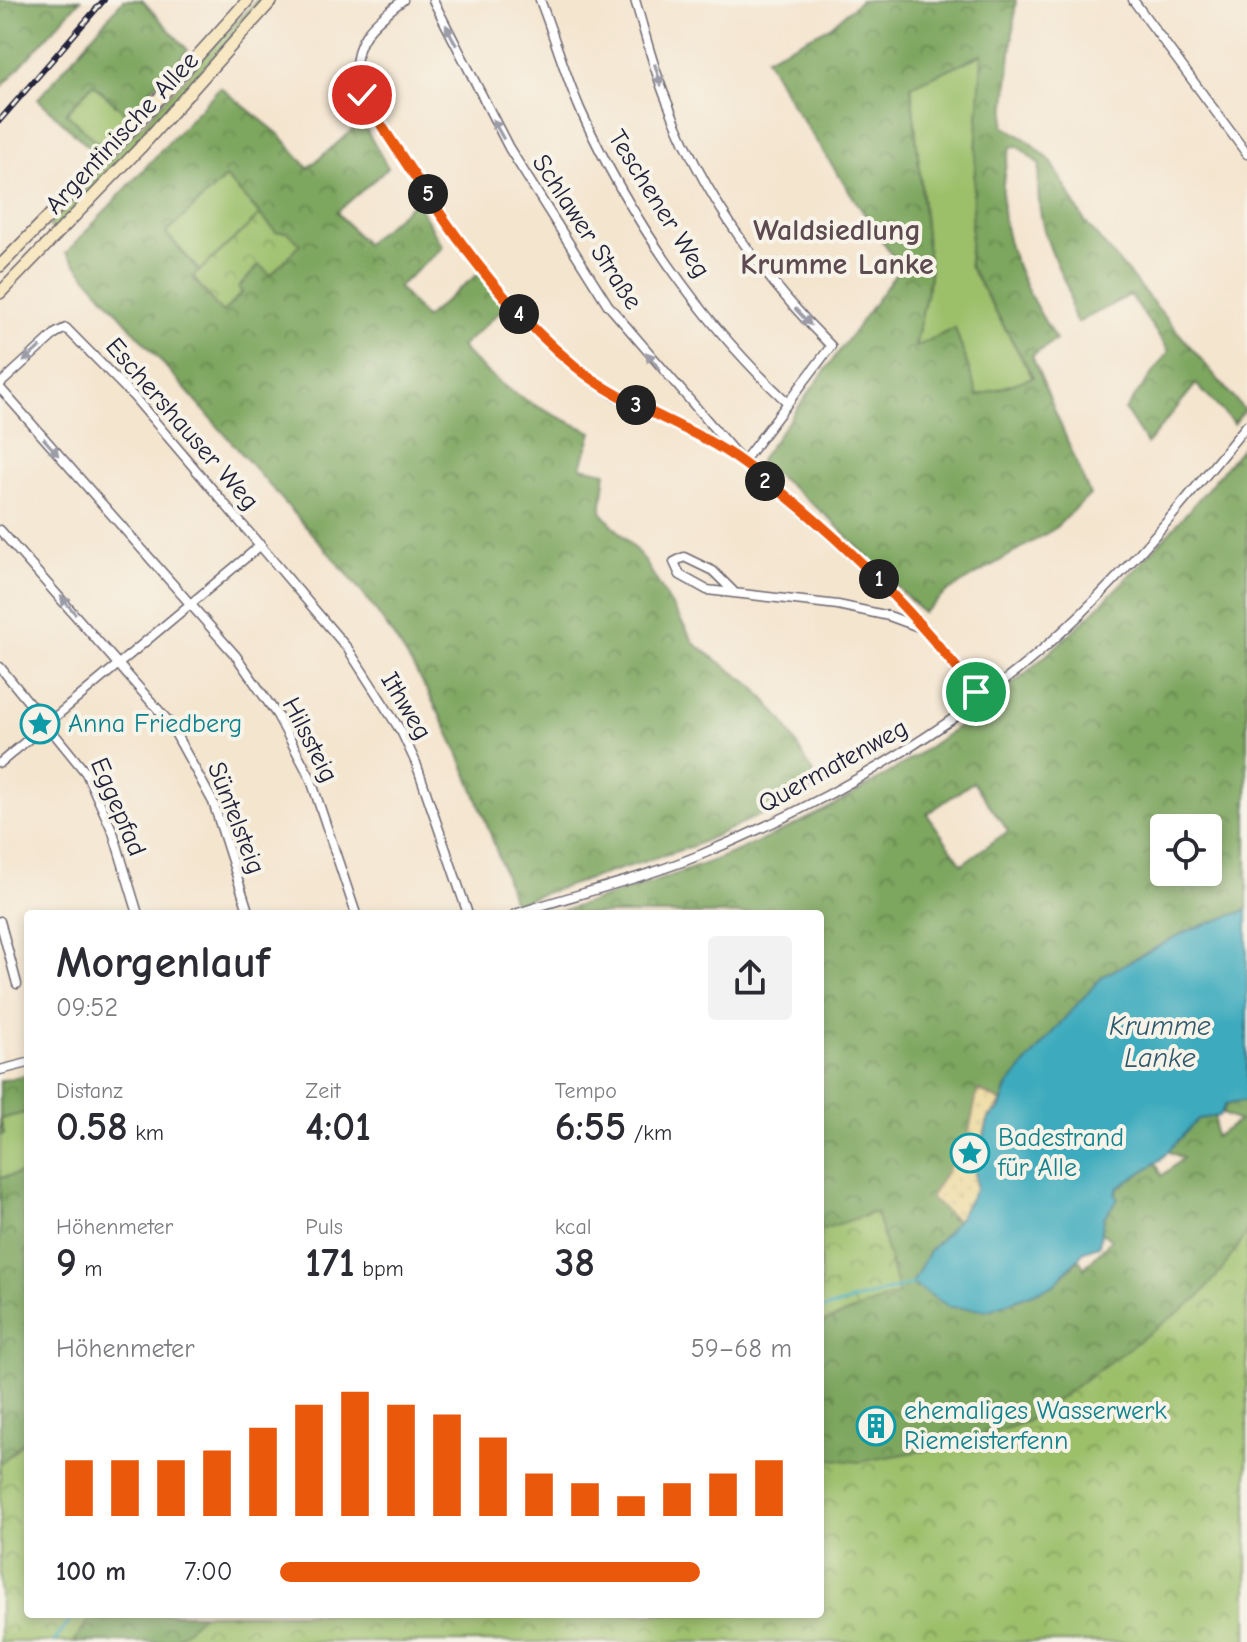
<!DOCTYPE html>
<html lang="de">
<head>
<meta charset="utf-8">
<style>
	:root { --surface:#fff; --page:#f2f2f3; --text:#2b2b33; --muted:#7c7c81; --accent:#ea580c }
	body { margin:0; font-family:"Comic Neue",sans-serif; background:var(--page); color:var(--text); height:100vh; display:flex; flex-direction:column; font-size:30px; white-space:nowrap }
	* { box-sizing:border-box; margin:0 }
	p { font-size:26px; color:var(--muted) }
	.icon { flex:none; width:44px; height:44px; fill:none; stroke:currentColor; stroke-width:2; stroke-linecap:round; stroke-linejoin:round }
	.map { position:relative; flex:1; overflow:hidden }
	.sheet { position:absolute; left:24px; top:910px; width:800px; height:708px; display:flex; flex-direction:column; background:var(--surface); border-radius:8px; box-shadow:0 4px 12px #0003 }
	.sheet>* { flex:none }
	.controls { position:absolute; left:1150px; top:814px; display:grid; gap:16px }
	.controls a { display:grid; place-items:center; width:72px; height:72px; border-radius:8px; background:var(--surface); box-shadow:0 4px 12px #0003; font-size:40px }
	.pin { position:absolute; display:grid; place-items:center; width:68px; height:68px; color:#fff; margin:-34px; border:4px solid #fff; border-radius:50%; box-shadow:0 2px 8px #0007 }
	.km { position:absolute; width:40px; height:40px; margin:-20px; border-radius:50%; background:#222; color:#fff; font-size:22px; line-height:40px; text-align:center }
	.round { display:grid; place-items:center; flex:none; width:84px; height:84px; border-radius:8px; background:var(--page) }
	.headline { display:flex; align-items:center; justify-content:space-between; height:136px; padding:0 32px }
	h1 { font-size:44px; font-weight:700; line-height:60px }
	.stats { display:grid; grid-template-columns:repeat(3,1fr); gap:12px; height:136px; padding:8px 32px }
	.stats div { display:grid; align-content:center }
	.stats b { font-size:40px; font-weight:700 }
	.stats small { font-size:22px; font-weight:400 }
	.stats p { font-size:22px }
	.chart { height:224px; padding:16px 32px }
	.chart p { display:flex; justify-content:space-between }
	.chart svg { width:100%; height:144px; margin-top:8px; stroke:var(--accent); stroke-width:6 }
	ul { padding:0 32px; list-style:none; font-size:26px }
	li { display:grid; grid-template-columns:128px 96px 1fr; align-items:center; height:60px }
	li i { height:20px; border-radius:10px; background:var(--accent) }
	.map>svg:first-child { display:block }
	.grass { fill:#9cc06a; stroke:#5f7152; stroke-width:2 }
	.forest { fill:url(#forest-crowns); stroke:#50644c; stroke-width:2; fill-rule:evenodd }
	.sand { fill:url(#sand-dots); stroke:#887e6c; stroke-width:2 }
	.park { fill:url(#park-crowns); stroke:#5f7152; stroke-width:2 }
	.water { fill:#3eabbd; stroke:#30667c; stroke-width:2 }
	.lines { fill:none; stroke-linecap:round; stroke-linejoin:round }
	.stream { stroke:#3eabbd; stroke-width:3 }
	.street-casing { stroke:#6c666f; stroke-width:11 }
	.secondary-casing { stroke:#6c666f; stroke-width:14 }
	.street { stroke:#fff; stroke-width:8 }
	.secondary { stroke:#f7e8c3; stroke-width:11 }
	.rail-casing { stroke:#22223b; stroke-width:6 }
	.rail { stroke:#f7f3e8; stroke-width:3; stroke-dasharray:9; stroke-linecap:butt }
	.oneway { fill:#9c9ca7 }
	.route-casing { stroke:#fff; stroke-width:16 }
	.route { stroke:#ea580c; stroke-width:10 }
	.labels { text-anchor:middle; dominant-baseline:central; stroke-width:8; stroke-linejoin:round; paint-order:stroke }
	.street-label { font-size:26px; fill:#22223b; stroke:#f7f3e8 }
	.culture-label { font-size:26px; fill:#0d838f; stroke:#f7f3e8; text-anchor:start }
	.water-label { font-size:28px; font-style:italic; fill:#2d596f; stroke:#f7f3e8 }
	.quarter-label { font-size:30px; font-weight:bold; fill:#5e4b51; stroke:#f7f3e8 }
</style>
</head>
<body>
<div class="map">
<svg width="1247" height="1642" viewBox="0 0 1247 1642">
	<defs>
		<pattern id="forest-crowns" width="20" height="18" patternUnits="userSpaceOnUse" patternTransform="scale(2)"><rect width="20" height="18" fill="#7da65e"/><path d="M2 6a3 3 0 1 1 6 0M12 15a3 3 0 1 1 6 0" fill="none" stroke="#66874f"/></pattern>
		<pattern id="sand-dots" width="8" height="8" patternUnits="userSpaceOnUse" patternTransform="scale(2)"><rect width="8" height="8" fill="#eeda9e"/><path d="M2 2h.1M6 6h.1" fill="none" stroke="#ccbb89" stroke-width="1.8" stroke-linecap="round"/></pattern>
		<pattern id="park-crowns" width="20" height="18" patternUnits="userSpaceOnUse" patternTransform="scale(2)"><rect width="20" height="18" fill="#9cc06a"/><path d="M2 6a3 3 0 1 1 6 0M12 15a3 3 0 1 1 6 0" fill="none" stroke="#7f9c58"/></pattern>
	</defs>
	<rect width="100%" height="100%" fill="#f7f3e8"/>
	<filter id="ink" filterUnits="userSpaceOnUse"><feTurbulence type="fractalNoise" baseFrequency=".0125" numOctaves="2"/><feDisplacementMap in="SourceGraphic" scale="16" xChannelSelector="R" yChannelSelector="G"/><feConvolveMatrix kernelMatrix="1 2 1 2 8 2 1 2 1" color-interpolation-filters="sRGB"/></filter>
	<filter id="wash" filterUnits="userSpaceOnUse"><feTurbulence type="fractalNoise" baseFrequency=".006" numOctaves="4" result="noise"/><feDisplacementMap in="SourceGraphic" scale="32" xChannelSelector="R" yChannelSelector="G"/><feGaussianBlur stdDeviation="1.8" result="paint"/><feColorMatrix in="noise" values="0 0 0 0 0 0 0 0 0 0 0 0 0 0 0 0 0 1.4 0 .05"/><feComposite in="paint" operator="in"/></filter>
	<g filter="url(#wash)">
		<rect width="100%" height="100%" fill="#f4e5cf"/>
		<g class="grass">
			<path d="M 257,0 L 265,0 L 54,230 L 49,226 Z"/>
			<path d="M 983,54 L 969,265 L 1033,378 L 977,397 L 915,348 L 930,276 L 911,85 Z"/>
			<path d="M 93,84 L 127,115 L 100,145 L 66,113 Z"/>
			<path d="M 226,177 L 260,215 L 199,271 L 166,233 Z"/>
			<path d="M 28,1112 L 28,1172 L 0,1178 L 0,1135 L 4,1133 L 0,1119 Z"/>
		</g>
		<g class="forest">
			<path d="M 0,0 L 80,0 L 0,89 Z"/>
			<path d="M 123,0 L 142,0 L 188,50 L 127,115 L 93,84 L 66,113 L 100,145 L 94,152 L 38,99 Z"/>
			<path d="M 861,0 L 1016,0 L 1004,126 L 1027,140 L 1051,161 L 1085,222 L 1244,410 L 1234,424 L 1196,384 L 1147,444 L 1125,410 L 1169,351 L 1130,295 L 1077,323 C 1067,310 1073,300 1067,287 C 1048,247 1033,212 1040,165 L 1018,146 L 1011,147 C 986,218 1019,280 1056,340 L 1032,356 L 1090,495 L 1054,529 L 947,592 L 923,613 L 827,516 L 759,461 L 900,268 L 793,106 L 766,58 L 830,27 ZM 982,54 L 969,265 L 1033,377 L 978,396 L 955,328 L 915,347 L 930,276 L 911,86 Z"/>
			<path d="M 220,87 L 280,135 L 308,168 L 362,122 L 388,168 L 337,212 L 365,244 L 416,201 L 443,247 L 398,287 L 425,318 L 479,273 L 507,305 L 461,347 C 500,391 539,409 592,432 L 581,467 L 606,472 L 601,512 L 643,558 L 695,644 L 754,687 L 783,721 L 821,787 L 693,846 L 514,903 C 473,776 434,681 349,576 L 66,253 ZM 226,177 L 276,232 L 271,275 L 259,265 L 238,288 L 242,293 L 223,312 L 193,278 L 199,271 L 166,233 Z"/>
			<path d="M 1247,441 L 1247,910 L 1187,931 L 1103,976 L 1009,1085 L 1002,1102 L 978,1090 L 968,1136 L 946,1177 L 950,1218 L 957,1221 L 928,1253 L 989,1310 L 1054,1285 L 1079,1259 L 1084,1268 L 1111,1240 L 1101,1232 L 1104,1217 L 1118,1199 L 1115,1196 L 1118,1188 L 1156,1163 L 1162,1176 L 1183,1158 L 1167,1151 L 1198,1119 L 1215,1116 L 1215,1137 L 1239,1121 L 1222,1114 L 1226,1104 L 1247,1101 L 1247,1642 L 0,1642 L 0,1178 L 28,1172 L 28,1614 L 820,1614 L 820,914 L 551,914 C 620,893 690,872 756,843 C 960,754 1110,611 1247,441 ZM 973,782 L 1008,831 L 962,864 L 927,814 ZM 1164,828 L 1208,828 L 1208,872 L 1164,872 Z"/>
			<path d="M 28,1074 L 28,1112 L 0,1119 L 4,1134 L 0,1135 L 0,1081 Z"/>
		</g>
		<path class="sand" d="M 978,1090 L 1002,1102 L 988,1119 L 975,1170 L 976,1188 L 957,1221 L 930,1198 L 968,1136 Z"/>
		<g class="park">
			<path d="M 260,215 L 276,232 L 287,232 L 300,244 L 271,275 L 259,265 L 238,288 L 242,292 L 222,313 L 193,277 Z"/>
			<path d="M 876,1212 L 899,1294 L 820,1323 L 820,1230 Z"/>
			<path d="M 1247,1232 L 1247,1642 L 174,1642 L 203,1614 L 820,1614 L 820,1458 L 859,1462 L 956,1445 L 1026,1422 L 1198,1298 L 1222,1270 Z"/>
			<path d="M 28,1437 L 28,1614 L 92,1614 L 74,1642 L 0,1642 L 0,1465 Z"/>
		</g>
		<path class="water" d="M 1247,910 L 1247,1101 L 1226,1104 L 1219,1116 L 1198,1119 L 1160,1160 L 1118,1188 L 1115,1195 L 1118,1199 L 1104,1217 L 1099,1246 L 1084,1251 L 1054,1285 L 989,1310 L 950,1307 L 912,1284 L 928,1253 L 957,1221 L 976,1188 L 975,1170 L 989,1118 L 999,1110 L 1008,1085 L 1063,1020 L 1103,976 L 1187,931 Z"/>
		<g class="lines">
			<g class="stream">
				<path d="M 820,1310 L 912,1284"/>
				<path d="M 54,1642 L 75,1614"/>
			</g>
		</g>
	</g>
	<g filter="url(#ink)">
		<g class="lines">
			<g class="street-casing">
				<g id="street">
					<path d="M 403,0 C 377,21 355,35 356,72 C 356,101 485,279 512,307 C 541,337 572,368 607,391 C 651,419 704,431 746,465 C 834,535 914,608 981,699"/>
					<path d="M 433,0 L 509,148 L 608,305 L 737,455"/>
					<path d="M 540,0 C 554,36 565,74 580,109 C 629,217 700,321 787,402"/>
					<path d="M 635,0 C 645,33 653,67 666,99 C 702,193 760,275 831,346 L 743,462"/>
					<path d="M 1133,0 L 1247,154"/>
					<path d="M 0,384 L 56,333 L 66,328 L 134,397 L 348,649 L 402,733 L 416,763 L 468,914"/>
					<path d="M 0,388 L 236,656 L 277,715 L 310,777 L 356,914"/>
					<path d="M 0,530 L 169,722 L 213,802 L 249,914"/>
					<path d="M 733,591 L 713,571 L 684,557 L 674,562 L 680,575 L 707,590 L 838,605 L 889,616 L 927,630"/>
					<path d="M 0,667 L 86,773 L 113,832 L 138,914"/>
					<path d="M 0,763 L 261,545"/>
					<path d="M 515,914 C 576,894 641,879 700,855 C 817,807 926,745 1024,665 C 1108,596 1179,509 1247,425"/>
					<path d="M 0,921 L 17,984"/>
					<path d="M 0,1070 L 28,1063"/>
				</g>
			</g>
			<g class="secondary-casing">
				<g id="secondary">
					<path d="M 0,266 L 98,166 L 248,0"/>
					<path d="M 0,293 L 140,148 L 272,0"/>
				</g>
			</g>
			<use href="#street" class="street"/>
			<use href="#secondary" class="secondary"/>
			<g class="rail-casing">
				<path id="rail" d="M 0,120 L 104,0"/>
			</g>
			<use href="#rail" class="rail"/>
		</g>
		<defs><path id="oneway-solid" d="M-6-.8H1V-3.2L6.5 0L1 3.2V.8H-6Z" transform="scale(2)"/></defs>
		<g class="oneway">
			<use href="#oneway-solid" transform="translate(451 35) rotate(-117)"/>
			<use href="#oneway-solid" transform="translate(658 75) rotate(73)"/>
			<use href="#oneway-solid" transform="translate(498 129) rotate(-119)"/>
			<use href="#oneway-solid" transform="translate(803 317) rotate(47)"/>
			<use href="#oneway-solid" transform="translate(32 354) rotate(138)"/>
			<use href="#oneway-solid" transform="translate(653 361) rotate(-129)"/>
			<use href="#oneway-solid" transform="translate(51 447) rotate(49)"/>
			<use href="#oneway-solid" transform="translate(68 605) rotate(-130)"/>
		</g>
	</g>
	<g class="lines" filter="url(#ink)">
		<g class="route-casing">
			<path id="route" d="M 362,95 C 423,190 487,294 575,366 C 625,408 690,424 743,463 C 832,527 909,606 976,692"/>
		</g>
		<use href="#route" class="route"/>
	</g>
	<defs>
		<g id="sight-ring" transform="scale(2)"><circle r="9.5" fill="#f7f3e8" stroke="#0f9aa8" stroke-width="1.5"/><path d="M0-6L1.8-2.2L6-1.7L2.9 1.2L3.7 5.4L0 3.3L-3.7 5.4L-2.9 1.2L-6-1.7L-1.8-2.2Z" fill="#0f9aa8"/></g>
		<g id="building-ring" transform="scale(2)"><circle r="9.5" fill="#f7f3e8" stroke="#0f9aa8" stroke-width="1.5"/><path d="M-4-6H4V6H1V3H-1V6H-4ZM-2.5-4.3h1.7v1.8h-1.7ZM.8-4.3h1.7v1.8H.8ZM-2.5-1h1.7V.8h-1.7ZM.8-1h1.7V.8H.8Z" fill="#0f9aa8"/></g>
	</defs>
	<g fill-rule="evenodd">
		<use href="#sight-ring" x="40" y="724"/>
		<use href="#sight-ring" x="970" y="1153"/>
		<use href="#building-ring" x="876" y="1426"/>
	</g>
	<g class="labels">
		<g class="street-label">
			<text transform="translate(122 133) rotate(-47)">Argentinische Allee</text>
			<text transform="translate(659 204) rotate(58)">Teschener Weg</text>
			<text transform="translate(587 232) rotate(57)">Schlawer Straße</text>
			<text transform="translate(182 424) rotate(49)">Eschershauser Weg</text>
			<text transform="translate(406 706) rotate(59)">Ithweg</text>
			<text transform="translate(310 740) rotate(63)">Hilssteig</text>
			<text transform="translate(833 766) rotate(-29)">Quermatenweg</text>
			<text transform="translate(118 807) rotate(67)">Eggepfad</text>
			<text transform="translate(236 818) rotate(69)">Süntelsteig</text>
		</g>
		<g class="culture-label">
			<text x="68" y="724">Anna Friedberg</text>
			<text x="998" y="1138">Badestrand<tspan x="998" dy="30">für Alle</tspan></text>
			<text x="904" y="1411">ehemaliges Wasserwerk<tspan x="904" dy="30">Riemeisterfenn</tspan></text>
		</g>
		<g class="water-label">
			<text x="1160" y="1026">Krumme<tspan x="1160" dy="32">Lanke</tspan></text>
		</g>
		<g class="quarter-label">
			<text x="837" y="230">Waldsiedlung<tspan x="837" dy="34">Krumme Lanke</tspan></text>
		</g>
	</g>
</svg>
<div class="controls">
<a><svg class="icon" aria-label="locate" viewBox="0 0 24 24"><circle cx="12" cy="12" r="6"/><path d="M12 2v4M12 18v4M2 12h4M18 12h4"/></svg></a>
</div>
<div class="pin" style="left:976px;top:692px;background:#1e9e55"><svg class="icon" aria-label="arrive" viewBox="0 0 24 24"><path d="M6 21V4h12l-3 4 3 4H6"/></svg></div>
<div class="pin" style="left:362px;top:95px;background:#d93025"><svg class="icon" aria-label="check" viewBox="0 0 24 24"><path d="M5 12l5 5 9-10"/></svg></div>
<b class="km" style="left:879px;top:579px">1</b>
<b class="km" style="left:765px;top:481px">2</b>
<b class="km" style="left:636px;top:405px">3</b>
<b class="km" style="left:519px;top:314px">4</b>
<b class="km" style="left:428px;top:194px">5</b>
<section class="sheet">
<div class="headline"><div><h1>Morgenlauf</h1><p>09:52</p></div><a class="round"><svg class="icon" aria-label="share" viewBox="0 0 24 24"><path d="M12 15V3M7 8l5-5 5 5M5 13v7h14v-7"/></svg></a></div>
<div class="stats">
<div><p>Distanz</p><b>0.58<small> km</small></b></div>
<div><p>Zeit</p><b>4:01</b></div>
<div><p>Tempo</p><b>6:55<small> /km</small></b></div>
</div>
<div class="stats">
<div><p>Höhenmeter</p><b>9<small> m</small></b></div>
<div><p>Puls</p><b>171<small> bpm</small></b></div>
<div><p>kcal</p><b>38</b></div>
</div>
<div class="chart"><p><span>Höhenmeter</span>59–68 m</p>
<svg viewBox="0 0 160 44" preserveAspectRatio="none"><path d="M5 44V27M15 44V27M25 44V27M35 44V24M45 44V17M55 44V10M65 44V6M75 44V10M85 44V13M95 44V20M105 44V31M115 44V34M125 44V38M135 44V34M145 44V31M155 44V27"/></svg>
</div>
<ul>
<li><b>100 m</b>7:00<i style="width:82%"></i></li>
</ul>
</section>
</div>
</body>
</html>
